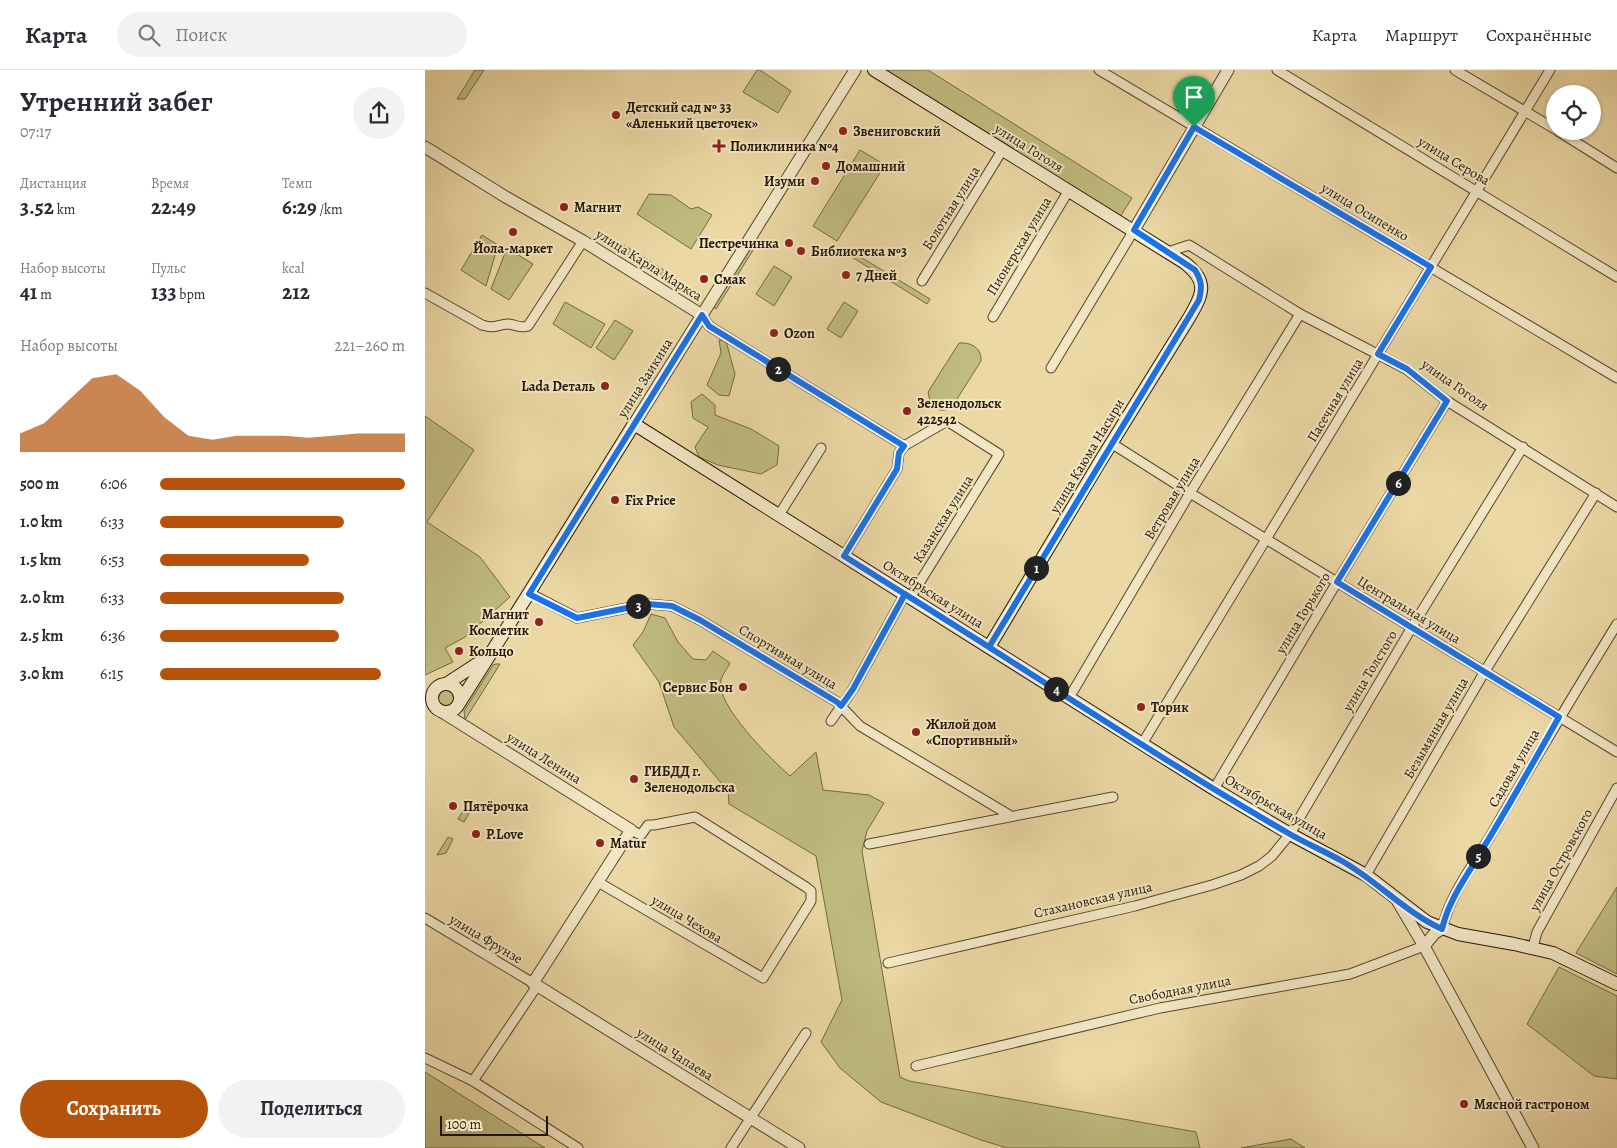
<!DOCTYPE html>
<html lang="ru">
<head>
<meta charset="utf-8">
<style>
	:root { --surface:#fff; --page:#f2f2f3; --text:#2b2b33; --muted:#7c7c81; --line:#e1e1e2; --accent:#b45309 }
	body { margin:0; font-family:Alegreya,serif; background:var(--page); color:var(--text); height:100vh; display:flex; flex-direction:column; font-size:19px; white-space:nowrap }
	* { box-sizing:border-box; margin:0 }
	p { font-size:16px; color:var(--muted) }
	.icon { flex:none; width:28px; height:28px; fill:none; stroke:currentColor; stroke-width:2; stroke-linecap:round; stroke-linejoin:round }
	.map { position:relative; flex:1; overflow:hidden }
	.side { display:flex; flex-direction:column; background:var(--surface); width:425px }
	.side>* { flex:none }
	.fabs { position:absolute; left:1121px; top:15px; display:grid; gap:10px }
	.fabs a { display:grid; place-items:center; width:55px; height:55px; border-radius:50%; background:var(--surface); box-shadow:0 1px 4px #0004; font-size:25px }
	.scale { position:absolute; left:15px; bottom:12px; width:108px; box-sizing:border-box; padding-left:5px; border:2px solid #261703; border-top:0; font-size:14px; line-height:18px; white-space:nowrap; color:#261703; -webkit-text-stroke:4px #f2e6c4; paint-order:stroke }
	.pin { position:absolute; display:grid; place-items:center; width:42px; height:42px; color:#fff; margin:-51px -21px; border-radius:50% 50% 50% 0; rotate:-45deg; box-shadow:0 0 5px #0007 }
	.pin .icon { rotate:45deg }
	.km { position:absolute; width:25px; height:25px; margin:-12px; border-radius:50%; background:#222; color:#fff; font-size:14px; line-height:25px; text-align:center }
	.round { display:grid; place-items:center; flex:none; width:52px; height:52px; border-radius:26px; background:var(--page) }
	.headline { display:flex; align-items:center; justify-content:space-between; height:85px; padding:0 20px }
	h1 { font-size:28px; font-weight:700; line-height:38px }
	.figures { display:grid; grid-template-columns:repeat(3,1fr); gap:8px; height:85px; padding:5px 20px }
	.figures div { display:grid; align-content:center }
	.figures b { font-size:21px; font-weight:700 }
	.figures small { font-size:14px; font-weight:400 }
	.figures p { font-size:14px }
	.chart { height:140px; padding:10px 20px }
	.chart p { display:flex; justify-content:space-between }
	.chart svg { width:100%; height:90px; margin-top:5px; fill:var(--accent); opacity:.7 }
	.button { display:flex; gap:10px; margin-top:auto; padding:10px 20px }
	.button a { flex:1; height:58px; border-radius:30px; background:var(--accent); color:#fff; font-size:20px; font-weight:700; line-height:58px; text-align:center }
	.button a+a { background:var(--page); color:var(--text) }
	ul { padding:0 20px; list-style:none; font-size:16px }
	li { display:grid; grid-template-columns:80px 60px 1fr; align-items:center; height:38px }
	li i { height:12px; border-radius:6px; background:var(--accent) }
	header { display:flex; align-items:center; gap:30px; box-sizing:border-box; height:70px; padding:0 25px; background:var(--surface); border-bottom:1px solid var(--line) }
	header strong { font-size:24px }
	nav { display:flex; gap:28px; margin-inline-start:auto; font-size:18px }
	.search { width:350px; height:45px; background:var(--page); display:flex; align-items:center; gap:12px; box-sizing:border-box; padding:0 18px; border-radius:28px; color:var(--muted); font-size:19px }
	main { display:flex; flex:1; min-height:0 }
	.map>svg:first-child { display:block }
	.green { fill:#c0bc80; stroke:#736a42 }
	.lines { fill:none; stroke-linecap:round; stroke-linejoin:round }
	.minor-casing { stroke:#57472b; stroke-width:11 }
	.tertiary-casing { stroke:#57472b; stroke-width:13 }
	.secondary-casing { stroke:#261703; stroke-width:14 }
	.minor { stroke:#f2e6c4; stroke-width:9 }
	.tertiary { stroke:#f2e6c4; stroke-width:11 }
	.secondary { stroke:#f2e6c4; stroke-width:12 }
	.route-casing { stroke:#fff; stroke-width:10 }
	.route { stroke:#1a73e8; stroke-width:6 }
	.poi-dot { fill:#8f2418; stroke:#f2e6c4; stroke-width:2 }
	.labels { text-anchor:middle; dominant-baseline:central; stroke-width:4; stroke-linejoin:round; paint-order:stroke }
	.poi-label { font-size:14px; font-weight:bold; fill:#261703; stroke:#f2e6c4; text-anchor:start }
	.street-label { font-size:14px; fill:#261703; stroke:#f2e6c4 }
</style>
</head>
<body>
<header>
<strong>Карта</strong>
<div class="search"><svg class="icon" aria-label="search" viewBox="0 0 24 24"><circle cx="10" cy="10" r="6"/><path d="M15 15l6 6"/></svg>Поиск</div>
<nav><a>Карта</a><a>Маршрут</a><a>Сохранённые</a></nav>
</header>
<main>
<section class="side">
<div class="headline"><div><h1>Утренний забег</h1><p>07:17</p></div><a class="round"><svg class="icon" aria-label="share" viewBox="0 0 24 24"><path d="M12 15V3M7 8l5-5 5 5M5 13v7h14v-7"/></svg></a></div>
<div class="figures">
<div><p>Дистанция</p><b>3.52<small> km</small></b></div>
<div><p>Время</p><b>22:49</b></div>
<div><p>Темп</p><b>6:29<small> /km</small></b></div>
</div>
<div class="figures">
<div><p>Набор высоты</p><b>41<small> m</small></b></div>
<div><p>Пульс</p><b>133<small> bpm</small></b></div>
<div><p>kcal</p><b>212</b></div>
</div>
<div class="chart"><p><span>Набор высоты</span>221–260 m</p>
<svg viewBox="0 0 160 44" preserveAspectRatio="none"><path d="M0 44V35L10 30L20 19L30 8L40 6L50 14L60 27L70 36L80 38L90 36L100 36L110 36L120 37L130 36L140 35L150 35L160 35V44z"/></svg>
</div>
<ul>
<li><b>500 m</b>6:06<i style="width:100%"></i></li>
<li><b>1.0 km</b>6:33<i style="width:75%"></i></li>
<li><b>1.5 km</b>6:53<i style="width:61%"></i></li>
<li><b>2.0 km</b>6:33<i style="width:75%"></i></li>
<li><b>2.5 km</b>6:36<i style="width:73%"></i></li>
<li><b>3.0 km</b>6:15<i style="width:90%"></i></li>
</ul>
<div class="button"><a>Сохранить</a><a>Поделиться</a></div>
</section>
<div class="map">
<svg width="1192" height="1078" viewBox="0 0 1192 1078">
	<rect width="100%" height="100%" fill="#ebd8a4"/>
	<filter id="stains"><feTurbulence type="fractalNoise" baseFrequency=".004" numOctaves="4"/><feColorMatrix values="0 0 0 0 .2 0 0 0 0 .09 0 0 0 0 .02 0 0 0 .5 -.17"/></filter>
	<radialGradient id="worn" r=".72"><stop offset=".6" stop-color="#630" stop-opacity="0"/><stop offset="1" stop-color="#630" stop-opacity=".3"/></radialGradient>
	<g class="green">
		<path d="M 50,0 L 59,0 L 40,29 L 32,29 Z"/>
		<path d="M 332,0 L 335,0 L 366,21 L 353,43 L 318,22 Z"/>
		<path d="M 460,0 L 503,0 L 707,128 L 695,147 Z"/>
		<path d="M 435,80 L 460,95 L 412,171 L 388,156 Z"/>
		<path d="M 224,124 L 246,125 L 266,139 L 273,137 L 287,145 L 266,179 L 212,144 Z"/>
		<path d="M 57,165 L 73,175 L 61,216 L 36,200 Z"/>
		<path d="M 328,171 L 332,174 L 310,209 L 306,206 Z"/>
		<path d="M 197,174 L 253,209 L 250,213 L 194,179 Z"/>
		<path d="M 82,178 L 108,194 L 84,230 L 66,219 Z"/>
		<path d="M 424,180 L 505,229 L 502,234 L 422,184 Z"/>
		<path d="M 349,196 L 367,207 L 349,236 L 331,224 Z"/>
		<path d="M 304,209 L 308,212 L 291,239 L 287,236 Z"/>
		<path d="M 140,232 L 180,254 L 166,278 L 128,254 Z"/>
		<path d="M 419,232 L 433,241 L 416,268 L 402,259 Z"/>
		<path d="M 190,250 L 208,261 L 189,290 L 171,278 Z"/>
		<path d="M 294,270 L 301,271 L 310,304 L 304,326 L 294,325 L 282,315 L 296,283 Z"/>
		<path d="M 534,273 C 546,272 557,278 556,291 L 527,337 C 520,342 513,341 506,335 L 503,322 Z"/>
		<path d="M 277,324 L 290,335 L 290,345 L 326,359 L 354,376 L 352,395 L 336,404 L 293,395 L 274,387 L 270,377 L 283,357 L 268,348 L 266,332 Z"/>
		<path d="M 0,346 L 49,380 L 2,452 L 55,487 L 85,527 L 40,567 L 20,578 L 28,592 L 0,605 Z"/>
		<path d="M 226,544 L 240,548 L 253,572 L 268,589 L 281,590 L 288,581 L 305,593 C 303,598 297,605 296,610 C 290,635 347,690 365,706 L 391,682 L 398,720 L 444,725 L 459,733 L 442,761 L 437,781 L 475,1007 L 484,1011 L 771,1062 L 775,1078 L 582,1078 L 556,1070 L 456,1032 L 415,998 L 396,972 L 417,930 L 391,786 L 304,734 L 303,721 L 249,657 L 234,612 L 208,575 L 218,562 Z"/>
		<path d="M 71,594 L 75,594 L 40,650 L 39,641 L 68,595 Z"/>
		<circle cx="21" cy="628" r="9"/>
		<path d="M 44,731 L 47,733 L 48,736 L 39,752 L 33,749 Z"/>
		<path d="M 23,767 L 28,769 L 21,783 L 12,785 Z"/>
		<path d="M 1192,817 L 1192,904 L 1151,883 Z"/>
		<path d="M 1134,897 L 1192,926 L 1192,1009 L 1169,1006 L 1102,954 Z"/>
		<path d="M 0,1002 L 120,1078 L 0,1078 Z"/>
		<path d="M 866,1069 L 880,1078 L 816,1078 Z"/>
	</g>
	<g class="lines">
		<g class="minor-casing">
			<g id="minor">
				<path d="M 674,0 L 1192,308"/>
				<path d="M 852,0 L 1192,207"/>
				<path d="M 1030,0 L 1130,59"/>
				<path d="M 1133,61 L 1192,98"/>
				<path d="M 743,182 L 764,175 L 875,244 L 981,299 L 1022,331 L 1192,437"/>
				<path d="M 497,211 L 578,79"/>
				<path d="M 0,223 L 57,255 C 71,259 71,255 82,254 C 91,254 94,259 103,256 L 158,171"/>
				<path d="M 277,245 L 284,256 L 479,376"/>
				<path d="M 568,247 L 644,120"/>
				<path d="M 626,298 L 709,160"/>
				<path d="M 686,373 L 765,423 L 1192,682"/>
				<path d="M 354,445 L 396,378"/>
				<path d="M 419,486 L 472,399 L 474,383 L 479,376 L 522,351 L 574,384 L 485,528"/>
				<path d="M 104,523 L 152,548 L 222,534 L 247,536 L 275,550 L 412,632 L 435,656 L 586,746"/>
				<path d="M 644,628 L 765,423 L 875,244"/>
				<path d="M 406,651 L 428,619 L 480,524"/>
				<path d="M 717,674 L 1125,0"/>
				<path d="M 789,719 L 912,512 L 1022,331"/>
				<path d="M 444,774 L 688,727"/>
				<path d="M 941,805 L 1060,601 L 1171,423"/>
				<path d="M 173,812 L 338,908 L 386,831 L 386,821 L 381,817 L 270,747 L 229,755 L 223,755 L 216,765 L 206,760"/>
				<path d="M 0,848 L 108,913"/>
				<path d="M 1017,859 C 1025,824 1048,796 1066,765 C 1107,694 1149,624 1192,554"/>
				<path d="M 1108,877 L 1112,862 L 1192,718"/>
				<path d="M 463,893 L 710,836 L 787,815 L 816,805 L 834,796 L 847,786 L 865,764 L 987,557 L 1098,377"/>
				<path d="M 0,988 L 48,1011 L 153,1078"/>
				<path d="M 491,996 L 735,938 L 925,904 L 999,876"/>
				<path d="M 48,1011 L 112,916"/>
				<path d="M 306,1078 L 381,963"/>
			</g>
		</g>
		<g class="tertiary-casing">
			<g id="tertiary">
				<path d="M 0,77 L 79,126 L 158,171 L 277,245"/>
				<path d="M 709,160 L 803,0"/>
				<path d="M 209,354 L 430,0"/>
				<path d="M 17,642 L 206,760 L 108,913 L 374,1078"/>
				<path d="M 973,832 L 999,876 L 1108,1078"/>
				<path d="M 999,876 L 1010,863 L 1017,859"/>
			</g>
		</g>
		<g class="secondary-casing">
			<g id="secondary">
				<path d="M 449,0 L 760,193 C 784,212 778,224 764,248 L 676,390 L 564,577"/>
				<circle cx="21" cy="628" r="14"/>
				<path d="M 21,614 L 61,588"/>
				<path d="M 35,632 L 104,523 L 209,354 L 789,719 L 865,764 L 941,805 L 1002,852 L 1033,864 L 1089,874 L 1128,883 L 1192,914"/>
			</g>
		</g>
		<use href="#minor" class="minor"/>
		<use href="#tertiary" class="tertiary"/>
		<use href="#secondary" class="secondary"/>
	</g>
	<g class="lines">
		<g class="route-casing">
			<path id="route" d="M 769,57 L 709,160 L 770,200 C 777,211 777,218 774,230 L 564,577 L 419,486 L 472,399 L 474,383 L 479,376 L 284,256 L 277,245 L 104,524 L 152,548 L 222,534 L 247,536 L 275,550 L 412,632 L 416,636 L 428,619 L 480,524 C 608,604 733,688 863,763 C 880,773 899,781 917,791 C 952,811 980,842 1017,859 C 1024,829 1042,806 1057,780 C 1084,736 1109,691 1134,647 L 912,512 L 1022,331 L 982,299 L 953,284 L 1006,197 L 769,57"/>
		</g>
		<use href="#route" class="route"/>
	</g>
	<g class="poi-dot">
		<circle cx="191" cy="45" r="5"/>
		<circle cx="418" cy="61" r="5"/>
		<path d="M291.5 68.5h5v5h5v5h-5v5h-5v-5h-5v-5h5z"/>
		<circle cx="401" cy="96" r="5"/>
		<circle cx="390" cy="111" r="5"/>
		<circle cx="139" cy="137" r="5"/>
		<circle cx="88" cy="162" r="5"/>
		<circle cx="364" cy="173" r="5"/>
		<circle cx="376" cy="181" r="5"/>
		<circle cx="421" cy="205" r="5"/>
		<circle cx="279" cy="209" r="5"/>
		<circle cx="349" cy="263" r="5"/>
		<circle cx="180" cy="316" r="5"/>
		<circle cx="482" cy="341" r="5"/>
		<circle cx="190" cy="430" r="5"/>
		<circle cx="114" cy="552" r="5"/>
		<circle cx="34" cy="581" r="5"/>
		<circle cx="318" cy="617" r="5"/>
		<circle cx="716" cy="637" r="5"/>
		<circle cx="491" cy="662" r="5"/>
		<circle cx="209" cy="709" r="5"/>
		<circle cx="28" cy="736" r="5"/>
		<circle cx="51" cy="764" r="5"/>
		<circle cx="175" cy="773" r="5"/>
		<circle cx="1039" cy="1034" r="5"/>
	</g>
	<g class="labels">
		<g class="poi-label">
			<text x="201" y="37">Детский сад № 33<tspan x="201" dy="16">«Аленький цветочек»</tspan></text>
			<text x="428" y="61">Звениговский</text>
			<text x="305" y="76">Поликлиника №4</text>
			<text x="411" y="96">Домашний</text>
			<text x="380" y="111" text-anchor="end">Изуми</text>
			<text x="149" y="137">Магнит</text>
			<text x="354" y="173" text-anchor="end">Пестречинка</text>
			<text x="88" y="178" text-anchor="middle">Йола-маркет</text>
			<text x="386" y="181">Библиотека №3</text>
			<text x="431" y="205">7 Дней</text>
			<text x="289" y="209">Смак</text>
			<text x="359" y="263">Ozon</text>
			<text x="170" y="316" text-anchor="end">Lada Dеталь</text>
			<text x="492" y="333">Зеленодольск<tspan x="492" dy="16">422542</tspan></text>
			<text x="200" y="430">Fix Price</text>
			<text x="104" y="544" text-anchor="end">Магнит<tspan x="104" dy="16">Косметик</tspan></text>
			<text x="44" y="581">Кольцо</text>
			<text x="308" y="617" text-anchor="end">Сервис Бон</text>
			<text x="726" y="637">Торик</text>
			<text x="501" y="654">Жилой дом<tspan x="501" dy="16">«Спортивный»</tspan></text>
			<text x="219" y="701">ГИБДД г.<tspan x="219" dy="16">Зеленодольска</tspan></text>
			<text x="38" y="736">Пятёрочка</text>
			<text x="61" y="764">P.Love</text>
			<text x="185" y="773">Matur</text>
			<text x="1049" y="1034">Мясной гастроном</text>
		</g>
		<g class="street-label">
			<text transform="translate(604 78) rotate(32)">улица Гоголя</text>
			<text transform="translate(1029 91) rotate(31)">улица Серова</text>
			<text transform="translate(526 138) rotate(-58)">Болотная улица</text>
			<text transform="translate(940 142) rotate(31)">улица Осипенко</text>
			<text transform="translate(594 176) rotate(-59)">Пионерская улица</text>
			<text transform="translate(224 195) rotate(32)">улица Карла Маркса</text>
			<text transform="translate(220 308) rotate(-58)">улица Заикина</text>
			<text transform="translate(1030 315) rotate(35)">улица Гоголя</text>
			<text transform="translate(910 330) rotate(-59)">Пасечная улица</text>
			<text transform="translate(662 386) rotate(-59)">улица Каюма Насыри</text>
			<text transform="translate(747 428) rotate(-59)">Ветровая улица</text>
			<text transform="translate(518 449) rotate(-58)">Казанская улица</text>
			<text transform="translate(508 524) rotate(32)">Октябрьская улица</text>
			<text transform="translate(984 540) rotate(31)">Центральная улица</text>
			<text transform="translate(878 543) rotate(-59)">улица Горького</text>
			<text transform="translate(363 587) rotate(31)">Спортивная улица</text>
			<text transform="translate(945 601) rotate(-59)">улица Толстого</text>
			<text transform="translate(1011 658) rotate(-60)">Безымянная улица</text>
			<text transform="translate(119 688) rotate(32)">улица Ленина</text>
			<text transform="translate(1089 698) rotate(-60)">Садовая улица</text>
			<text transform="translate(851 737) rotate(30)">Октябрьская улица</text>
			<text transform="translate(1136 790) rotate(-61)">улица Островского</text>
			<text transform="translate(668 830) rotate(-13)">Стахановская улица</text>
			<text transform="translate(262 849) rotate(31)">улица Чехова</text>
			<text transform="translate(61 869) rotate(31)">улица Фрунзе</text>
			<text transform="translate(755 920) rotate(-11)">Свободная улица</text>
			<text transform="translate(250 984) rotate(32)">улица Чапаева</text>
		</g>
	</g>
	<rect width="100%" height="100%" filter="url(#stains)"/>
	<rect width="100%" height="100%" fill="url(#worn)"/>
</svg>
<div class="fabs">
<a><svg class="icon" aria-label="locate" viewBox="0 0 24 24"><circle cx="12" cy="12" r="6"/><path d="M12 2v4M12 18v4M2 12h4M18 12h4"/></svg></a>
</div>
<div class="scale">100 m</div>
<div class="pin" style="left:769px;top:57px;background:#1e9e55"><svg class="icon" aria-label="arrive" viewBox="0 0 24 24"><path d="M6 21V4h12l-3 4 3 4H6"/></svg></div>
<b class="km" style="left:611px;top:498px">1</b>
<b class="km" style="left:353px;top:299px">2</b>
<b class="km" style="left:213px;top:536px">3</b>
<b class="km" style="left:631px;top:619px">4</b>
<b class="km" style="left:1053px;top:786px">5</b>
<b class="km" style="left:973px;top:413px">6</b>
</div>
</main>
</body>
</html>
